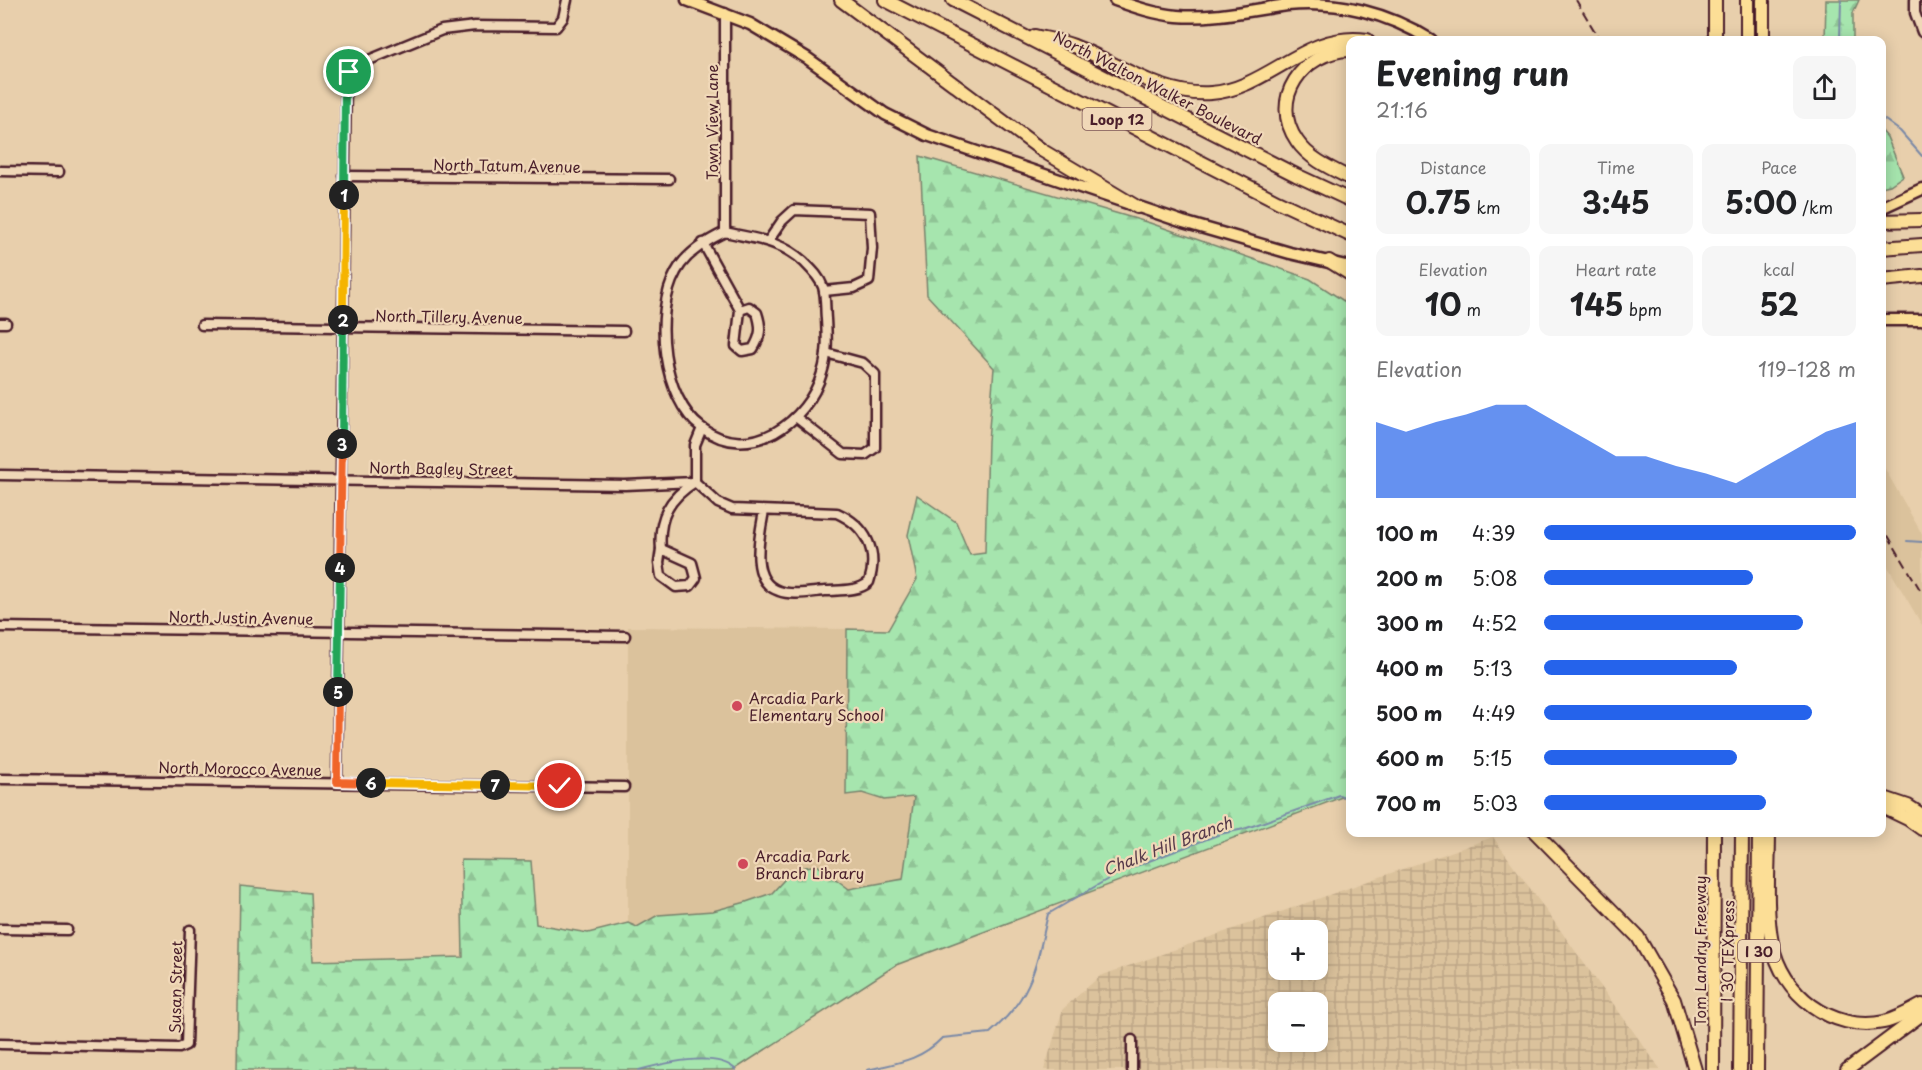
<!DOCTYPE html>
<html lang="en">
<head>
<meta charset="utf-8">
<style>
	:root { --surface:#fff; --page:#f6f6f6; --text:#202124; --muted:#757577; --accent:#2563eb }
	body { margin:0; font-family:"Playpen Sans",sans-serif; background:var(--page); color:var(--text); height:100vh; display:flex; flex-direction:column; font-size:22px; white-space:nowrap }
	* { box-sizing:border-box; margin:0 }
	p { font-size:20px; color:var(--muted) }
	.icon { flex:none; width:33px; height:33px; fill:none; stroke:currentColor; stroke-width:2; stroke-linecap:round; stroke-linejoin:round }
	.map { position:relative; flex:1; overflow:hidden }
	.drawer { position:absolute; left:1346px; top:36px; width:540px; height:801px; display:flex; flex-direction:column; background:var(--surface); border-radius:12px; box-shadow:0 3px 15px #0003 }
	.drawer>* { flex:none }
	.tools { position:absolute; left:1268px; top:920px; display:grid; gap:12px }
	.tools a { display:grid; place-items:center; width:60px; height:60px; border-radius:12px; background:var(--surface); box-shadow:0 3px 15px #0003; font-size:30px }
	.pin { position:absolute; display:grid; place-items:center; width:51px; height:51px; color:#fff; margin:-26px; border:3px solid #fff; border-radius:50%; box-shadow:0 2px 6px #0007 }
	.km { position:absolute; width:30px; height:30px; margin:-15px; border-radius:50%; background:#222; color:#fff; font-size:16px; line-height:30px; text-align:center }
	.round { display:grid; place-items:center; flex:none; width:63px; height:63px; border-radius:12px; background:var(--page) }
	.overview { display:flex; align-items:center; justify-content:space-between; height:102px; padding:0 30px }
	h1 { font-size:33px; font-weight:700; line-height:45px }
	.stats { display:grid; grid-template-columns:repeat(3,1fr); gap:9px; height:102px; padding:6px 30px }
	.stats div { display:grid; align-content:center; border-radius:12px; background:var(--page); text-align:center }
	.stats b { font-size:30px; font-weight:700 }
	.stats small { font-size:16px; font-weight:400 }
	.stats p { font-size:16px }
	.chart { height:168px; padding:12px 30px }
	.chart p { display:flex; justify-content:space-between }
	.chart svg { width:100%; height:108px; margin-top:6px; fill:var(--accent); opacity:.7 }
	ul { padding:0 30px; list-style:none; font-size:20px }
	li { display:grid; grid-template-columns:96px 72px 1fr; align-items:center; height:45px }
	li i { height:15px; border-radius:8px; background:var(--accent) }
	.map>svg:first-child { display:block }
	.built { fill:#dbc29c }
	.industrial { fill:url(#industrial-grid); fill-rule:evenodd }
	.forest { fill:url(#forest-firs); stroke:#78826c; stroke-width:1.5 }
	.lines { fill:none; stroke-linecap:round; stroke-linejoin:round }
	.stream { stroke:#7a89a7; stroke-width:2 }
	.minor-casing { stroke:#4a1f2b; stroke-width:13 }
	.major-casing { stroke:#4a1f2b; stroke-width:15 }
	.highway-casing { stroke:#4a1f2b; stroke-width:16 }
	.minor { stroke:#f0d8b8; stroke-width:8 }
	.major { stroke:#fcde96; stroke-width:10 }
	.highway { stroke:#fcde96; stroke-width:12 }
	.rail { stroke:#4a1f2b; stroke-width:2; stroke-dasharray:9 4.5; stroke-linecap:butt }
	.split-1-casing { stroke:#fff; stroke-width:12 }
	.split-2-casing { stroke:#fff; stroke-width:12 }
	.split-3-casing { stroke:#fff; stroke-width:12 }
	.split-4-casing { stroke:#fff; stroke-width:12 }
	.split-5-casing { stroke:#fff; stroke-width:12 }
	.split-6-casing { stroke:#fff; stroke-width:12 }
	.split-7-casing { stroke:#fff; stroke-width:12 }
	.split-8-casing { stroke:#fff; stroke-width:12 }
	.split-1 { stroke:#22a559; stroke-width:8 }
	.split-2 { stroke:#f5b400; stroke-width:8 }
	.split-3 { stroke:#22a559; stroke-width:8 }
	.split-4 { stroke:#f0652b; stroke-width:8 }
	.split-5 { stroke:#22a559; stroke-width:8 }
	.split-6 { stroke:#f0652b; stroke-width:8 }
	.split-7 { stroke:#f5b400; stroke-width:8 }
	.split-8 { stroke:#f5b400; stroke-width:8 }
	.poi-dot { fill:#d1495b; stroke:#f0d8b8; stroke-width:2 }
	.labels { text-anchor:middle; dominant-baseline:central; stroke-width:4.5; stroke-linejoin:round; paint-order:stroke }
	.shield { fill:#f0d8b8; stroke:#7c5655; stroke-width:1.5 }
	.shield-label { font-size:14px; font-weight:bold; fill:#4a1f2b }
	.street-label { font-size:15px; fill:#4a1f2b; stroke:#f0d8b8 }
	.poi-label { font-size:15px; fill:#4a1f2b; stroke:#f0d8b8; text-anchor:start }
	.water-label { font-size:16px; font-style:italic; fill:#563a4a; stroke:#f0d8b8 }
</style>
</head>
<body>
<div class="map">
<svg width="1922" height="1070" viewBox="0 0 1922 1070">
	<defs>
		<pattern id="industrial-grid" width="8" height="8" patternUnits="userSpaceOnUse" patternTransform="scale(1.5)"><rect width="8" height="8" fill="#dbc29c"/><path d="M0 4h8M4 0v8" fill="none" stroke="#bda687"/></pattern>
		<pattern id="forest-firs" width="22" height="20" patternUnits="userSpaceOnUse" patternTransform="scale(1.5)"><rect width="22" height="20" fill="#a6e5ae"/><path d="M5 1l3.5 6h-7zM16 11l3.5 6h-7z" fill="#90c496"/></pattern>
	</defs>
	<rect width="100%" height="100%" fill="#e8cfac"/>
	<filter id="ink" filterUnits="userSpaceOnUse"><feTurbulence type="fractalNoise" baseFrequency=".0167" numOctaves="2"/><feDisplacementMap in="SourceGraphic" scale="12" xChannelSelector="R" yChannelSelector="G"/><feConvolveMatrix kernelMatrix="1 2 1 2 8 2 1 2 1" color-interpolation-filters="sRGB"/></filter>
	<g filter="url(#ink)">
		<g class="built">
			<path d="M 1881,462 L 1922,534 L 1922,625 L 1881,555 Z"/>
			<path d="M 628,627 L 847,629 L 846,795 L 862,793 L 884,800 L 914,796 L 903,880 L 849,889 L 794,869 L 772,893 L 746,902 L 713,911 L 658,915 L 637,927 L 628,923 Z"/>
		</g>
		<path class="industrial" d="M 1493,837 L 1661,1070 L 1044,1070 L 1063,1009 L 1100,976 ZM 1278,930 L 1317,930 L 1317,969 L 1278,969 ZM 1278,1002 L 1317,1002 L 1317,1041 L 1278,1041 Z"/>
		<g class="forest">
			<path d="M 1826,0 L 1859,0 L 1853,13 L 1853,40 L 1825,40 Z"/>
			<path d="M 1881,130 L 1887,137 L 1903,176 L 1890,185 L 1881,187 Z"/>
			<path d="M 920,156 L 1150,223 L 1310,279 L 1350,305 L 1350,794 L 896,965 L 734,1070 L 237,1070 L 240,886 L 310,893 L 313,961 L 463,957 L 461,860 L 531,861 L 536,924 L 588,933 L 628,923 L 637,927 L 658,915 L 713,911 L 746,902 L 772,893 L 794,869 L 817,865 L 849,889 L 903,879 L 914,797 L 884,800 L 862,793 L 846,795 L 847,629 L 888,630 L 917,579 L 908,535 L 917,495 L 956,522 L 970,555 L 985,553 L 988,441 L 994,368 L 927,295 Z"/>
		</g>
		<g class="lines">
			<g class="stream">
				<path d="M 1840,40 L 1841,0"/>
				<path d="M 1881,117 L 1900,131 L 1922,156"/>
				<path d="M 1907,541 L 1922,542"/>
				<path d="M 639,1070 C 664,1063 716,1050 736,1070"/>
				<path d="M 867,1070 C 896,1063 920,1061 942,1038 L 990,1033 C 1033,996 1036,966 1048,914 L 1120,872 L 1220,834 L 1244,829 L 1339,795 L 1350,799"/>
			</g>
			<g class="minor-casing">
				<g id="minor">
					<path d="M 1915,0 L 1915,13 L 1922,32"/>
					<path d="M 0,171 L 59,172"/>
					<path d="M 344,176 L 669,179"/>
					<path d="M 725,232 C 755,239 780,240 804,262 C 811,269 819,276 823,287 C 826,296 825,309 826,319 C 827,337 828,355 822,373 C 808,422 750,464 702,428 C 662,399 653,313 676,272 C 686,253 706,241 725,232 Z"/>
					<path d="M 725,232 L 725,13"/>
					<path d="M 769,240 L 782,221 L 794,210 L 870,213 L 872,248 L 869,281 L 854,288 L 824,291"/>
					<path d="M 703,243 L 740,310 L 736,346 L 742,351 L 753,349 C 761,336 762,328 757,313 L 749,307 L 740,310"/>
					<path d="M 0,323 L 6,323"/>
					<path d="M 202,325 L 624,331"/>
					<path d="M 797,418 L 843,454 L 865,455 L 875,448 L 875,374 L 863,363 L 826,353"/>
					<path d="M 0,475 L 625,485 L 695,482 L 718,503 L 732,509 L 837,513 C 866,526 879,551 869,582 C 858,592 839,590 825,591 C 812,592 791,596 779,591 C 748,581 760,534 764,511"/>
					<path d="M 661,549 C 658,518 669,498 695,482 L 695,445 L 702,428"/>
					<path d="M 661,549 L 692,563 L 696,578 L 690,586 L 676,587 L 661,576 L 659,563 Z"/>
					<path d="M 0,627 L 625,636"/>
					<path d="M 0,779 L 624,787"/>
					<path d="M 337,782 L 346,79 L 349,72 L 364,62 L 442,30 L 475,26 L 556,27 L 563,18 L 567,0"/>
					<path d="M 0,929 L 67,930"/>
					<path d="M 0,1044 L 179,1048 L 186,1045 L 190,930"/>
					<path d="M 1132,1070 L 1132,1040"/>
				</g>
			</g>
			<g class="major-casing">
				<g id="major">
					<path d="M 687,0 L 750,24 L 807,58 L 885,114 L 927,135 L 1183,222 L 1290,253 L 1350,267"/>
					<path d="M 1115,0 C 1135,7 1155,14 1177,16 C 1214,19 1251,10 1287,5 C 1338,0 1388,13 1431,40"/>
					<path d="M 1881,208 L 1922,189"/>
					<path d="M 1881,320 L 1922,320"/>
				</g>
			</g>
			<g class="highway-casing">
				<g id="highway">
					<path d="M 841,0 L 1043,151 L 1137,207"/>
					<path d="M 885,0 L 1277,201 L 1350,235"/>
					<path d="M 953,0 L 1296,175 L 1350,200"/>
					<path d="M 1715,0 L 1715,40"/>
					<path d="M 1747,0 L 1747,40"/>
					<path d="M 1763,0 L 1763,40"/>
					<path d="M 1035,36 C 1048,39 1062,41 1074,46 C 1118,63 1163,97 1211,93 C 1268,89 1307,30 1367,40"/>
					<path d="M 1350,50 C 1303,51 1268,99 1297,141 C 1309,159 1332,169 1350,178"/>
					<path d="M 1881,221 L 1922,220"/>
					<path d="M 1881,248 L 1922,245"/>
					<path d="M 1329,261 L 1350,274"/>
					<path d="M 1881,280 L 1922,276"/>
					<path d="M 1881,797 L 1908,806 L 1922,815"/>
					<path d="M 1881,806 L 1908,819 L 1922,829"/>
					<path d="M 1535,832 L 1638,937 L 1674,1000 L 1695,1070"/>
					<path d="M 1769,832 C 1769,868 1765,908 1772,943 C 1781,994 1833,1033 1884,1022 C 1897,1019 1911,1011 1922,1005"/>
					<path d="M 1713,1070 L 1714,832"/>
					<path d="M 1740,1070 L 1742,832"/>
					<path d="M 1757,1070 L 1759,832"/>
					<path d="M 1847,1070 L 1922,1014"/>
				</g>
			</g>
			<use href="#minor" class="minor"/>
			<use href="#major" class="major"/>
			<use href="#highway" class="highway"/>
			<g class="rail">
				<path d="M 1576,0 L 1600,40"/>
				<path d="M 1881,524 L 1922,593"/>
			</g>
		</g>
	</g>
	<g class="lines" filter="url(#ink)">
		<g class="split-1-casing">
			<path id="split-1" d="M 344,195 L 345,89 L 349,72"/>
		</g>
		<g class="split-2-casing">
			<path id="split-2" d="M 343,320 L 344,195"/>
		</g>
		<g class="split-3-casing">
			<path id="split-3" d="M 342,444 L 343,320"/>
		</g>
		<g class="split-4-casing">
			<path id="split-4" d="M 340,568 L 342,444"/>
		</g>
		<g class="split-5-casing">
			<path id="split-5" d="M 338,692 L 340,568"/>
		</g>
		<g class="split-6-casing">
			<path id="split-6" d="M 338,692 L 337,782 L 371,783"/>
		</g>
		<g class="split-7-casing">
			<path id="split-7" d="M 371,783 L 495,785"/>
		</g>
		<g class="split-8-casing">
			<path id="split-8" d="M 495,785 L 560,786"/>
		</g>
		<use href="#split-1" class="split-1"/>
		<use href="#split-2" class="split-2"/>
		<use href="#split-3" class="split-3"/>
		<use href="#split-4" class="split-4"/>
		<use href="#split-5" class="split-5"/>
		<use href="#split-6" class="split-6"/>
		<use href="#split-7" class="split-7"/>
		<use href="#split-8" class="split-8"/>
	</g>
	<g class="poi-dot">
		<circle cx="737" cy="706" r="6"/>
		<circle cx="743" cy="864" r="6"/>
	</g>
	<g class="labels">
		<g class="shield">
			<rect x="1082.5" y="108" width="69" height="22" rx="4.5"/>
			<rect x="1738" y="940" width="42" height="22" rx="4.5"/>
		</g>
		<g class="shield-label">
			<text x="1117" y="119">Loop 12</text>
			<text x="1759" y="951">I 30</text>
		</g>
		<g class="street-label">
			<text transform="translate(1158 87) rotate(27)">North Walton Walker Boulevard</text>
			<text transform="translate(711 122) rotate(-90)">Town View Lane</text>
			<text transform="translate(507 165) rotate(1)">North Tatum Avenue</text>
			<text transform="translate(449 316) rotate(1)">North Tillery Avenue</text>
			<text transform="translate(441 468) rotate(1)">North Bagley Street</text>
			<text transform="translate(241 617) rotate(1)">North Justin Avenue</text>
			<text transform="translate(240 768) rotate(1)">North Morocco Avenue</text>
			<text transform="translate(1699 951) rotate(-90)">Tom Landry Freeway</text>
			<text transform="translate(1727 951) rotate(-89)">I 30 TEXpress</text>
			<text transform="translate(175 987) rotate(-89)">Susan Street</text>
		</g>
		<g class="poi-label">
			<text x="749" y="697">Arcadia Park<tspan x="749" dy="17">Elementary School</tspan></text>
			<text x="755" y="855">Arcadia Park<tspan x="755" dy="17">Branch Library</tspan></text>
		</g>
		<g class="water-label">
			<text transform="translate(1167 845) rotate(-21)">Chalk Hill Branch</text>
		</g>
	</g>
</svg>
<div class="tools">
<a>+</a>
<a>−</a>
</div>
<div class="pin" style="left:349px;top:72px;background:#1e9e55"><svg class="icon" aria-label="arrive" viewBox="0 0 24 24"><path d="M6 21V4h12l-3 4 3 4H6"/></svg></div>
<div class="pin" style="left:560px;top:786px;background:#d93025"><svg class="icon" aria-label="check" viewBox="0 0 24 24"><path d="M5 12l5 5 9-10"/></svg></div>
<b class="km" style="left:344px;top:195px">1</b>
<b class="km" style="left:343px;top:320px">2</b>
<b class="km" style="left:342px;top:444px">3</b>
<b class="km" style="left:340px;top:568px">4</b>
<b class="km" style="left:338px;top:692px">5</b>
<b class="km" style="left:371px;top:783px">6</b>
<b class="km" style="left:495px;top:785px">7</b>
<section class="drawer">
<div class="overview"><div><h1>Evening run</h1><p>21:16</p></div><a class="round"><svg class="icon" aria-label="share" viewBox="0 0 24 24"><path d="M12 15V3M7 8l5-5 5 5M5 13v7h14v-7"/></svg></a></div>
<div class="stats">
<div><p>Distance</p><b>0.75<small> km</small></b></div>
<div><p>Time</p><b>3:45</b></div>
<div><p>Pace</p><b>5:00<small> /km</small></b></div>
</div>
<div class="stats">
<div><p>Elevation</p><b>10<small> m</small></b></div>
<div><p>Heart rate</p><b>145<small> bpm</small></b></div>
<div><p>kcal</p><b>52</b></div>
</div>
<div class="chart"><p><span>Elevation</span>119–128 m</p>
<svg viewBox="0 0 160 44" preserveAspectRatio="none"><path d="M0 44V13L10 17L20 13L30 10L40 6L50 6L60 13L70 20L80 27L90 27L100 31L110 34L120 38L130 31L140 24L150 17L160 13V44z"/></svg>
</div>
<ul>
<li><b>100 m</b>4:39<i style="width:100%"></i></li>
<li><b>200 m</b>5:08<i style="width:67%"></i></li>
<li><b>300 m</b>4:52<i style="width:83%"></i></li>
<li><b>400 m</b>5:13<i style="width:62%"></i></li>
<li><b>500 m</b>4:49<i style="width:86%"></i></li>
<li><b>600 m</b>5:15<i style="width:62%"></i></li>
<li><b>700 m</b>5:03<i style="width:71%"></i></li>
</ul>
</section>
</div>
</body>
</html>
